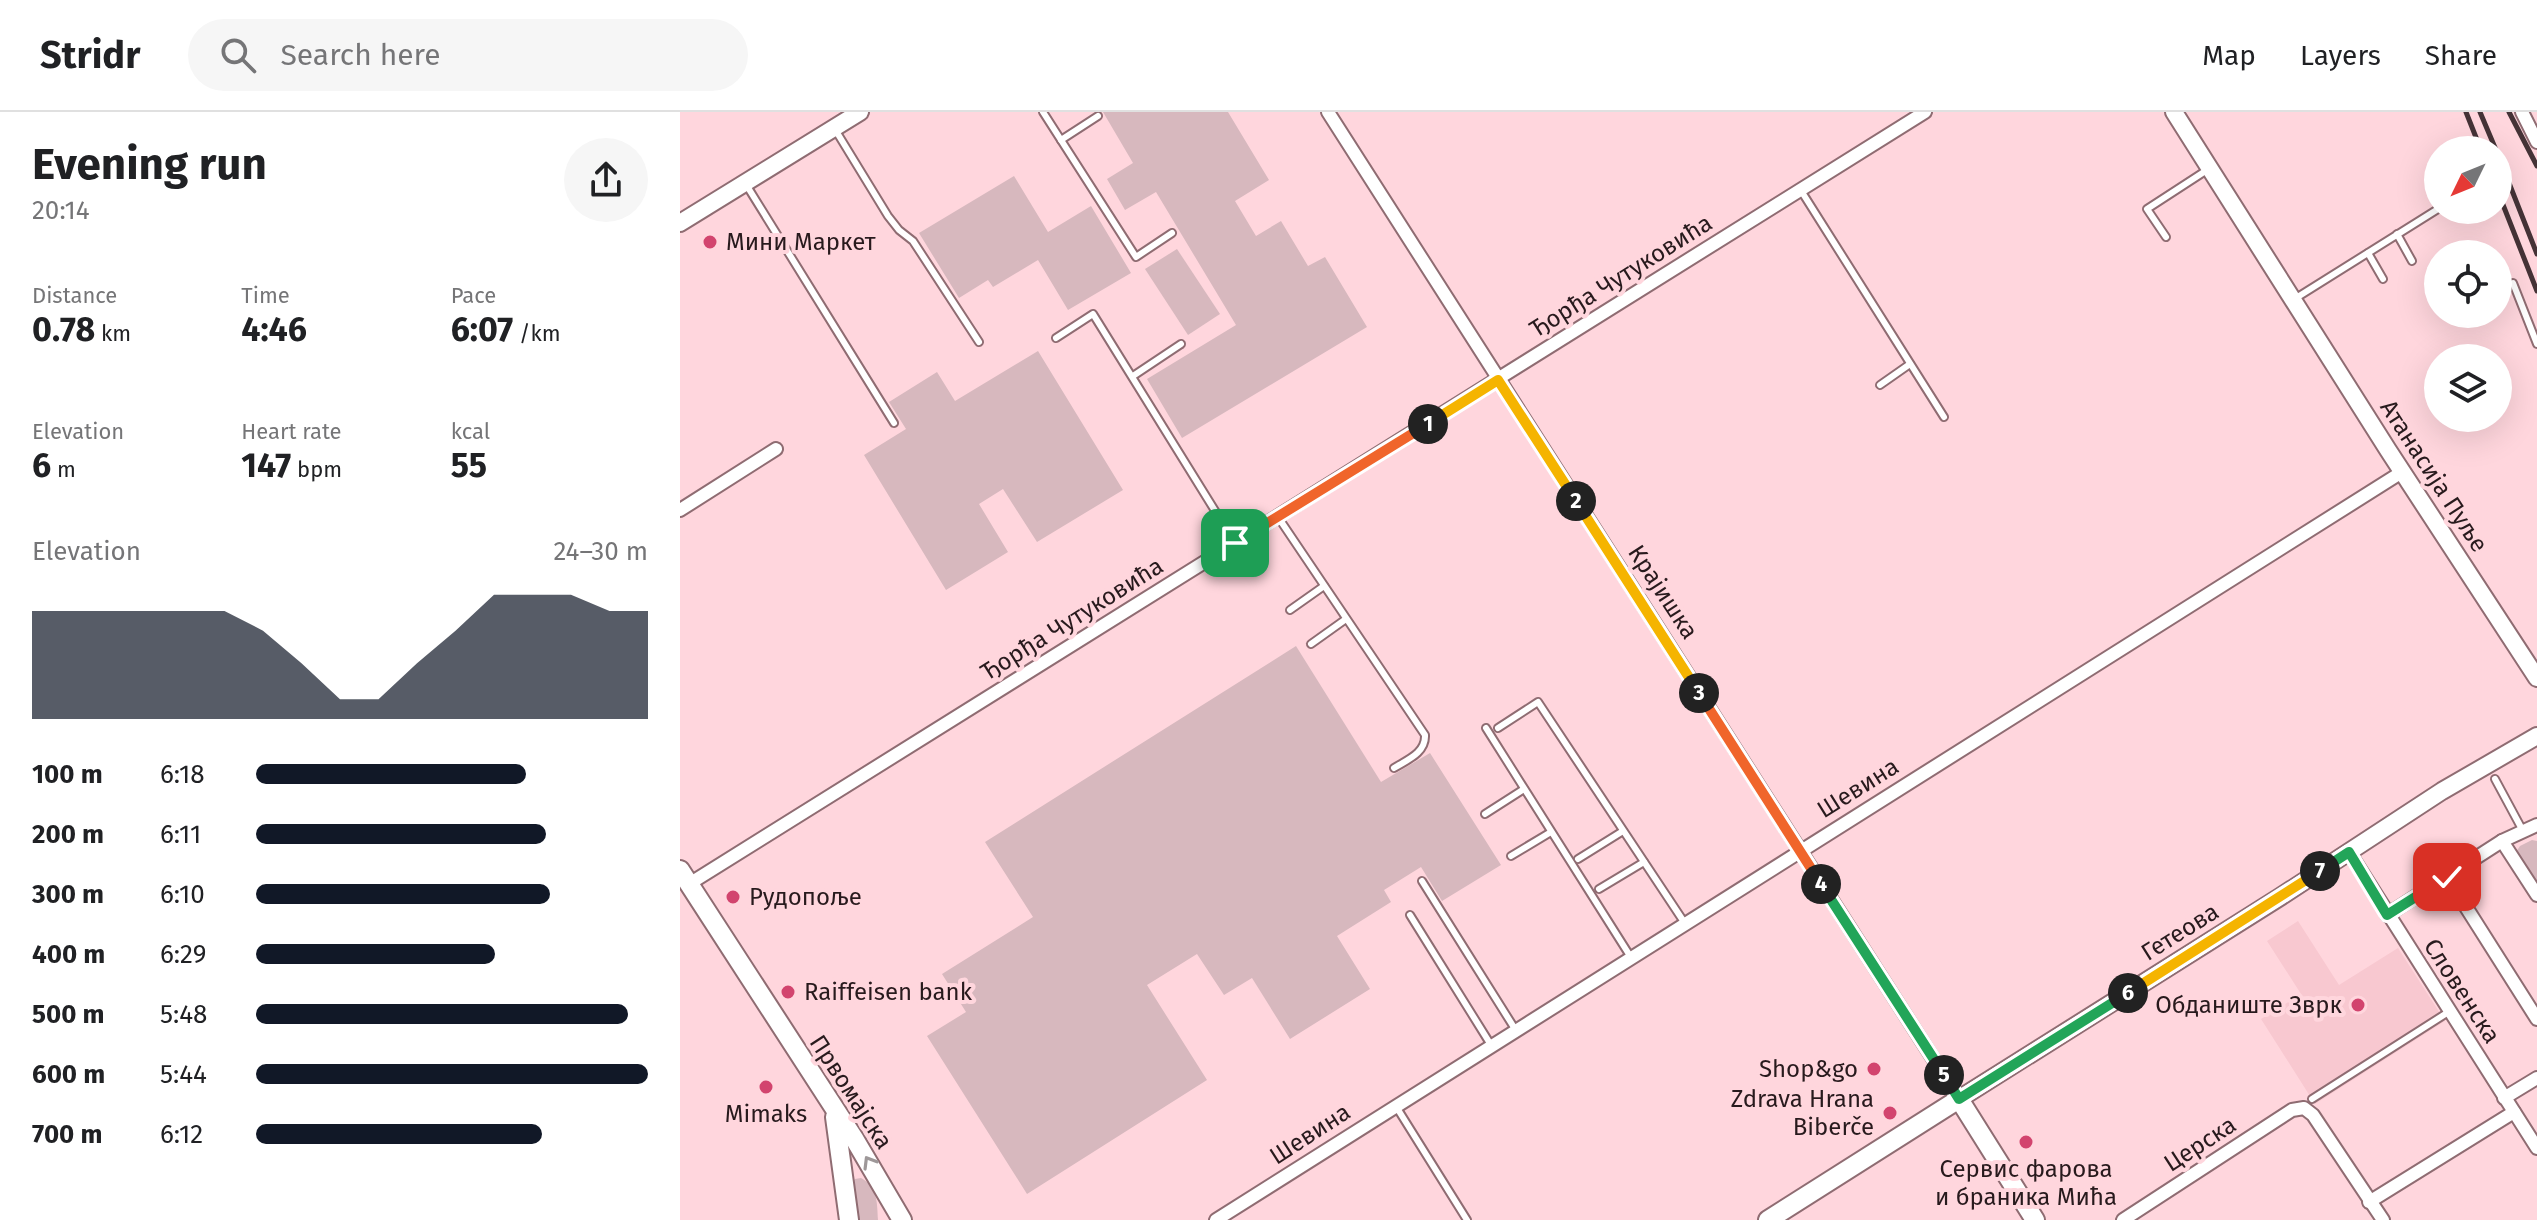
<!DOCTYPE html>
<html lang="en">
<head>
<meta charset="utf-8">
<style>
	:root { --surface:#fff; --page:#f6f6f6; --text:#202124; --muted:#757577; --line:#e0e0e0; --accent:#111827 }
	body { margin:0; font-family:"Fira Sans",sans-serif; background:var(--page); color:var(--text); height:100vh; display:flex; flex-direction:column; font-size:30px; white-space:nowrap }
	* { box-sizing:border-box; margin:0 }
	p { font-size:26px; color:var(--muted) }
	.icon { flex:none; width:44px; height:44px; fill:none; stroke:currentColor; stroke-width:2; stroke-linecap:round; stroke-linejoin:round }
	.map { position:relative; flex:1; overflow:hidden }
	.sheet { display:flex; flex-direction:column; background:var(--surface); width:680px }
	.sheet>* { flex:none }
	.needle { width:52px; rotate:227deg }
	.controls { position:absolute; left:1744px; top:24px; display:grid; gap:16px }
	.controls a { display:grid; place-items:center; width:88px; height:88px; border-radius:50%; background:var(--surface); box-shadow:0 8px 32px #0002; font-size:40px }
	.pin { position:absolute; display:grid; place-items:center; width:68px; height:68px; color:#fff; margin:-34px; border-radius:16px; box-shadow:0 4px 12px #0006 }
	.km { position:absolute; width:40px; height:40px; margin:-20px; border-radius:50%; background:#222; color:#fff; font-size:22px; line-height:40px; text-align:center }
	.round { display:grid; place-items:center; flex:none; width:84px; height:84px; border-radius:42px; background:var(--page) }
	.overview { display:flex; align-items:center; justify-content:space-between; height:136px; padding:0 32px }
	h1 { font-size:44px; font-weight:700; line-height:60px }
	.stats { display:grid; grid-template-columns:repeat(3,1fr); gap:12px; height:136px; padding:8px 32px }
	.stats div { display:grid; align-content:center }
	.stats b { font-size:34px; font-weight:700 }
	.stats small { font-size:22px; font-weight:400 }
	.stats p { font-size:22px }
	.chart { height:224px; padding:16px 32px }
	.chart p { display:flex; justify-content:space-between }
	.chart svg { width:100%; height:144px; margin-top:8px; fill:var(--accent); opacity:.7 }
	ul { padding:0 32px; list-style:none; font-size:26px }
	li { display:grid; grid-template-columns:128px 96px 1fr; align-items:center; height:60px }
	li i { height:20px; border-radius:10px; background:var(--accent) }
	header { display:flex; align-items:center; gap:48px; box-sizing:border-box; height:112px; padding:0 40px; background:var(--surface); border-bottom:2px solid var(--line) }
	header strong { font-size:38px }
	nav { display:flex; gap:44px; margin-inline-start:auto; font-size:28px }
	.search { width:560px; height:72px; background:var(--page); display:flex; align-items:center; gap:20px; box-sizing:border-box; padding:0 28px; border-radius:44px; color:var(--muted); font-size:30px }
	main { display:flex; flex:1; min-height:0 }
	.map>svg:first-child { display:block }
	.built { fill:#f8c8d0 }
	.green { fill:#d7b8be }
	.lines { fill:none; stroke-linecap:round; stroke-linejoin:round }
	.service-casing { stroke:#8f6c72; stroke-width:10 }
	.minor-casing { stroke:#8f6c72; stroke-width:16 }
	.tertiary-casing { stroke:#8f6c72; stroke-width:20 }
	.secondary-casing { stroke:#8f6c72; stroke-width:22 }
	.service { stroke:#fff; stroke-width:6 }
	.minor { stroke:#fff; stroke-width:12 }
	.tertiary { stroke:#fff; stroke-width:16 }
	.secondary { stroke:#fff; stroke-width:18 }
	.rail { stroke:#453337; stroke-width:5 }
	.oneway { stroke:#9e9899 }
	.split-1-casing { stroke:#fff; stroke-width:16 }
	.split-2-casing { stroke:#fff; stroke-width:16 }
	.split-3-casing { stroke:#fff; stroke-width:16 }
	.split-4-casing { stroke:#fff; stroke-width:16 }
	.split-5-casing { stroke:#fff; stroke-width:16 }
	.split-6-casing { stroke:#fff; stroke-width:16 }
	.split-7-casing { stroke:#fff; stroke-width:16 }
	.split-8-casing { stroke:#fff; stroke-width:16 }
	.split-1 { stroke:#f0652b; stroke-width:10 }
	.split-2 { stroke:#f5b400; stroke-width:10 }
	.split-3 { stroke:#f5b400; stroke-width:10 }
	.split-4 { stroke:#f0652b; stroke-width:10 }
	.split-5 { stroke:#22a559; stroke-width:10 }
	.split-6 { stroke:#22a559; stroke-width:10 }
	.split-7 { stroke:#f5b400; stroke-width:10 }
	.split-8 { stroke:#22a559; stroke-width:10 }
	.poi-dot { fill:#d2446e; stroke:#ffd6dd; stroke-width:3 }
	.labels { text-anchor:middle; dominant-baseline:central; stroke-width:8; stroke-linejoin:round; paint-order:stroke }
	.poi-label { font-size:24px; fill:#281a1d; stroke:#ffd6dd; text-anchor:start }
	.street-label { font-size:24px; fill:#281a1d; stroke:#ffd6dd }
</style>
</head>
<body>
<header>
<strong>Stridr</strong>
<div class="search"><svg class="icon" aria-label="search" viewBox="0 0 24 24"><circle cx="10" cy="10" r="6"/><path d="M15 15l6 6"/></svg>Search here</div>
<nav><a>Map</a><a>Layers</a><a>Share</a></nav>
</header>
<main>
<section class="sheet">
<div class="overview"><div><h1>Evening run</h1><p>20:14</p></div><a class="round"><svg class="icon" aria-label="share" viewBox="0 0 24 24"><path d="M12 15V3M7 8l5-5 5 5M5 13v7h14v-7"/></svg></a></div>
<div class="stats">
<div><p>Distance</p><b>0.78<small> km</small></b></div>
<div><p>Time</p><b>4:46</b></div>
<div><p>Pace</p><b>6:07<small> /km</small></b></div>
</div>
<div class="stats">
<div><p>Elevation</p><b>6<small> m</small></b></div>
<div><p>Heart rate</p><b>147<small> bpm</small></b></div>
<div><p>kcal</p><b>55</b></div>
</div>
<div class="chart"><p><span>Elevation</span>24–30 m</p>
<svg viewBox="0 0 160 44" preserveAspectRatio="none"><path d="M0 44V11L10 11L20 11L30 11L40 11L50 11L60 17L70 27L80 38L90 38L100 27L110 17L120 6L130 6L140 6L150 11L160 11V44z"/></svg>
</div>
<ul>
<li><b>100 m</b>6:18<i style="width:69%"></i></li>
<li><b>200 m</b>6:11<i style="width:74%"></i></li>
<li><b>300 m</b>6:10<i style="width:75%"></i></li>
<li><b>400 m</b>6:29<i style="width:61%"></i></li>
<li><b>500 m</b>5:48<i style="width:95%"></i></li>
<li><b>600 m</b>5:44<i style="width:100%"></i></li>
<li><b>700 m</b>6:12<i style="width:73%"></i></li>
</ul>
</section>
<div class="map">
<svg width="1857" height="1108" viewBox="0 0 1857 1108">
	<rect width="100%" height="100%" fill="#ffd6dd"/>
	<path class="built" d="M 1618,809 L 1659,873 L 1718,836 L 1765,909 L 1635,992 L 1581,907 L 1621,882 L 1587,829 Z"/>
	<g class="green">
		<path d="M 423,0 L 548,0 L 589,68 L 555,89 L 576,124 L 601,109 L 628,154 L 645,145 L 687,215 L 502,326 L 467,267 L 556,213 L 476,80 L 445,98 L 427,67 L 453,51 Z"/>
		<path d="M 334,64 L 368,120 L 411,94 L 451,161 L 388,198 L 358,148 L 313,175 L 308,168 L 279,186 L 239,121 Z"/>
		<path d="M 497,137 L 540,202 L 508,223 L 465,157 Z"/>
		<path d="M 358,239 L 443,378 L 357,430 L 323,377 L 299,392 L 328,440 L 266,478 L 184,343 L 226,317 L 209,290 L 257,260 L 275,289 Z"/>
		<path d="M 616,534 L 701,670 L 750,641 L 821,753 L 762,789 L 741,755 L 704,778 L 711,790 L 657,824 L 690,877 L 610,927 L 572,866 L 544,883 L 517,842 L 467,873 L 527,968 L 347,1082 L 247,924 L 286,900 L 262,862 L 353,805 L 305,730 Z"/>
		<path d="M 1852,728 L 1857,729 L 1857,773 L 1836,740 L 1840,734 Z"/>
		<path d="M 181,1066 C 198,1075 197,1091 198,1108 L 177,1108 L 172,1072 L 175,1067 Z"/>
	</g>
	<g class="lines">
		<g class="service-casing">
			<g id="service">
				<path d="M 363,0 L 456,145 L 492,121"/>
				<path d="M 156,19 L 208,104 L 219,118 L 233,129 L 299,230"/>
				<path d="M 381,28 L 418,4"/>
				<path d="M 67,74 L 214,311"/>
				<path d="M 1120,77 L 1264,305"/>
				<path d="M 1717,122 L 1732,149"/>
				<path d="M 1486,125 L 1467,97 L 1527,58"/>
				<path d="M 1688,141 L 1703,167"/>
				<path d="M 1833,171 L 1857,232"/>
				<path d="M 1616,186 L 1758,97"/>
				<path d="M 376,226 L 413,202 L 555,431"/>
				<path d="M 453,264 L 501,232"/>
				<path d="M 1200,273 L 1230,252"/>
				<path d="M 598,405 L 745,623 C 746,641 727,648 714,656"/>
				<path d="M 610,498 L 644,474"/>
				<path d="M 631,532 L 666,507"/>
				<path d="M 806,616 L 952,847"/>
				<path d="M 818,616 L 858,590 L 1006,813"/>
				<path d="M 1815,667 L 1843,719"/>
				<path d="M 805,702 L 844,677"/>
				<path d="M 831,744 L 871,720"/>
				<path d="M 898,747 L 943,719"/>
				<path d="M 742,769 L 835,917"/>
				<path d="M 919,777 L 964,750"/>
				<path d="M 730,803 L 811,933"/>
				<path d="M 1632,987 L 1770,899"/>
				<path d="M 717,996 L 787,1108"/>
			</g>
		</g>
		<g class="minor-casing">
			<g id="minor">
				<path d="M 648,0 L 1279,987"/>
				<path d="M 1842,0 L 1857,30"/>
				<path d="M 0,398 L 96,337"/>
				<path d="M 1822,729 L 1857,783"/>
				<path d="M 1669,740 L 1857,1036"/>
				<path d="M 1767,765 L 1857,907"/>
				<path d="M 9,772 L 1245,0"/>
				<path d="M 1707,803 L 1822,729 L 1857,713"/>
				<path d="M 1824,986 L 1857,966"/>
				<path d="M 1689,1090 L 1834,1000"/>
				<path d="M 536,1108 L 1722,360"/>
				<path d="M 1443,1108 L 1612,998 L 1624,996 L 1633,1003 L 1703,1108"/>
			</g>
		</g>
		<g class="tertiary-casing">
			<g id="tertiary">
				<path d="M 1494,0 L 1708,338 L 1857,566"/>
				<path d="M 0,111 L 180,0"/>
				<path d="M 1279,987 L 1600,785 L 1762,679 L 1857,624"/>
			</g>
		</g>
		<g class="secondary-casing">
			<g id="secondary">
				<path d="M 0,758 L 175,1028 L 222,1108"/>
				<path d="M 155,1005 L 169,1108"/>
				<path d="M 1088,1108 L 1279,987 L 1355,1108"/>
			</g>
		</g>
		<use href="#service" class="service"/>
		<use href="#minor" class="minor"/>
		<use href="#tertiary" class="tertiary"/>
		<use href="#secondary" class="secondary"/>
		<g class="rail">
			<path d="M 1786,0 L 1801,38"/>
			<path d="M 1800,0 L 1816,38"/>
			<path d="M 1829,0 L 1857,54"/>
			<path d="M 1818,43 L 1857,142"/>
			<path d="M 1818,80 L 1857,179"/>
		</g>
	</g>
	<defs><path id="oneway-chevron" d="M-2-3.5L2.5 0L-2 3.5" fill="none" stroke-width="1.6" stroke-linecap="round" stroke-linejoin="round" transform="scale(2)"/></defs>
	<use class="oneway" href="#oneway-chevron" transform="translate(189 1050) rotate(-121)"/>
	<g class="lines">
		<g class="split-1-casing">
			<path id="split-1" d="M 555,431 L 748,312"/>
		</g>
		<g class="split-2-casing">
			<path id="split-2" d="M 748,312 L 818,268 L 896,389"/>
		</g>
		<g class="split-3-casing">
			<path id="split-3" d="M 896,389 L 1019,581"/>
		</g>
		<g class="split-4-casing">
			<path id="split-4" d="M 1019,581 L 1141,772"/>
		</g>
		<g class="split-5-casing">
			<path id="split-5" d="M 1141,772 L 1264,963"/>
		</g>
		<g class="split-6-casing">
			<path id="split-6" d="M 1264,963 L 1279,987 L 1448,881"/>
		</g>
		<g class="split-7-casing">
			<path id="split-7" d="M 1448,881 L 1640,759"/>
		</g>
		<g class="split-8-casing">
			<path id="split-8" d="M 1640,759 L 1669,740 L 1707,803 L 1767,765"/>
		</g>
		<use href="#split-1" class="split-1"/>
		<use href="#split-2" class="split-2"/>
		<use href="#split-3" class="split-3"/>
		<use href="#split-4" class="split-4"/>
		<use href="#split-5" class="split-5"/>
		<use href="#split-6" class="split-6"/>
		<use href="#split-7" class="split-7"/>
		<use href="#split-8" class="split-8"/>
	</g>
	<g class="poi-dot">
		<circle cx="30" cy="130" r="8"/>
		<circle cx="53" cy="785" r="8"/>
		<circle cx="108" cy="880" r="8"/>
		<circle cx="1678" cy="893" r="8"/>
		<circle cx="1194" cy="957" r="8"/>
		<circle cx="86" cy="975" r="8"/>
		<circle cx="1210" cy="1001" r="8"/>
		<circle cx="1346" cy="1030" r="8"/>
	</g>
	<g class="labels">
		<g class="poi-label">
			<text x="46" y="130">Мини Маркет</text>
			<text x="69" y="785">Рудопоље</text>
			<text x="124" y="880">Raiffeisen bank</text>
			<text x="1662" y="893" text-anchor="end">Обданиште Зврк</text>
			<text x="1178" y="957" text-anchor="end">Shop&amp;go</text>
			<text x="1194" y="987" text-anchor="end">Zdrava Hrana<tspan x="1194" dy="28">Biberče</tspan></text>
			<text x="86" y="1002" text-anchor="middle">Mimaks</text>
			<text x="1346" y="1057" text-anchor="middle">Сервис фарова<tspan x="1346" dy="28">и браника Мића</tspan></text>
		</g>
		<g class="street-label">
			<text transform="translate(941 164) rotate(-32)">Ђорђа Чутуковића</text>
			<text transform="translate(1754 364) rotate(57)">Атанасија Пуље</text>
			<text transform="translate(983 480) rotate(57)">Крајишка</text>
			<text transform="translate(392 507) rotate(-32)">Ђорђа Чутуковића</text>
			<text transform="translate(1178 676) rotate(-32)">Шевина</text>
			<text transform="translate(1500 820) rotate(-32)">Гетеова</text>
			<text transform="translate(1782 879) rotate(57)">Словенска</text>
			<text transform="translate(171 980) rotate(57)">Првомајска</text>
			<text transform="translate(630 1022) rotate(-33)">Шевина</text>
			<text transform="translate(1520 1032) rotate(-33)">Церска</text>
		</g>
	</g>
</svg>
<div class="controls">
<a><svg class="needle" viewBox="-14 -14 28 28"><path d="M0-13l5 13h-10z" fill="#e53935"/><path d="M0 13l5-13h-10z" fill="#757577"/></svg></a>
<a><svg class="icon" aria-label="locate" viewBox="0 0 24 24"><circle cx="12" cy="12" r="6"/><path d="M12 2v4M12 18v4M2 12h4M18 12h4"/></svg></a>
<a><svg class="icon" aria-label="layers" viewBox="0 0 24 24"><path d="M12 4l9 5-9 5-9-5zM3 14l9 5 9-5"/></svg></a>
</div>
<div class="pin" style="left:555px;top:431px;background:#1e9e55"><svg class="icon" aria-label="arrive" viewBox="0 0 24 24"><path d="M6 21V4h12l-3 4 3 4H6"/></svg></div>
<div class="pin" style="left:1767px;top:765px;background:#d93025"><svg class="icon" aria-label="check" viewBox="0 0 24 24"><path d="M5 12l5 5 9-10"/></svg></div>
<b class="km" style="left:748px;top:312px">1</b>
<b class="km" style="left:896px;top:389px">2</b>
<b class="km" style="left:1019px;top:581px">3</b>
<b class="km" style="left:1141px;top:772px">4</b>
<b class="km" style="left:1264px;top:963px">5</b>
<b class="km" style="left:1448px;top:881px">6</b>
<b class="km" style="left:1640px;top:759px">7</b>
</div>
</main>
</body>
</html>
